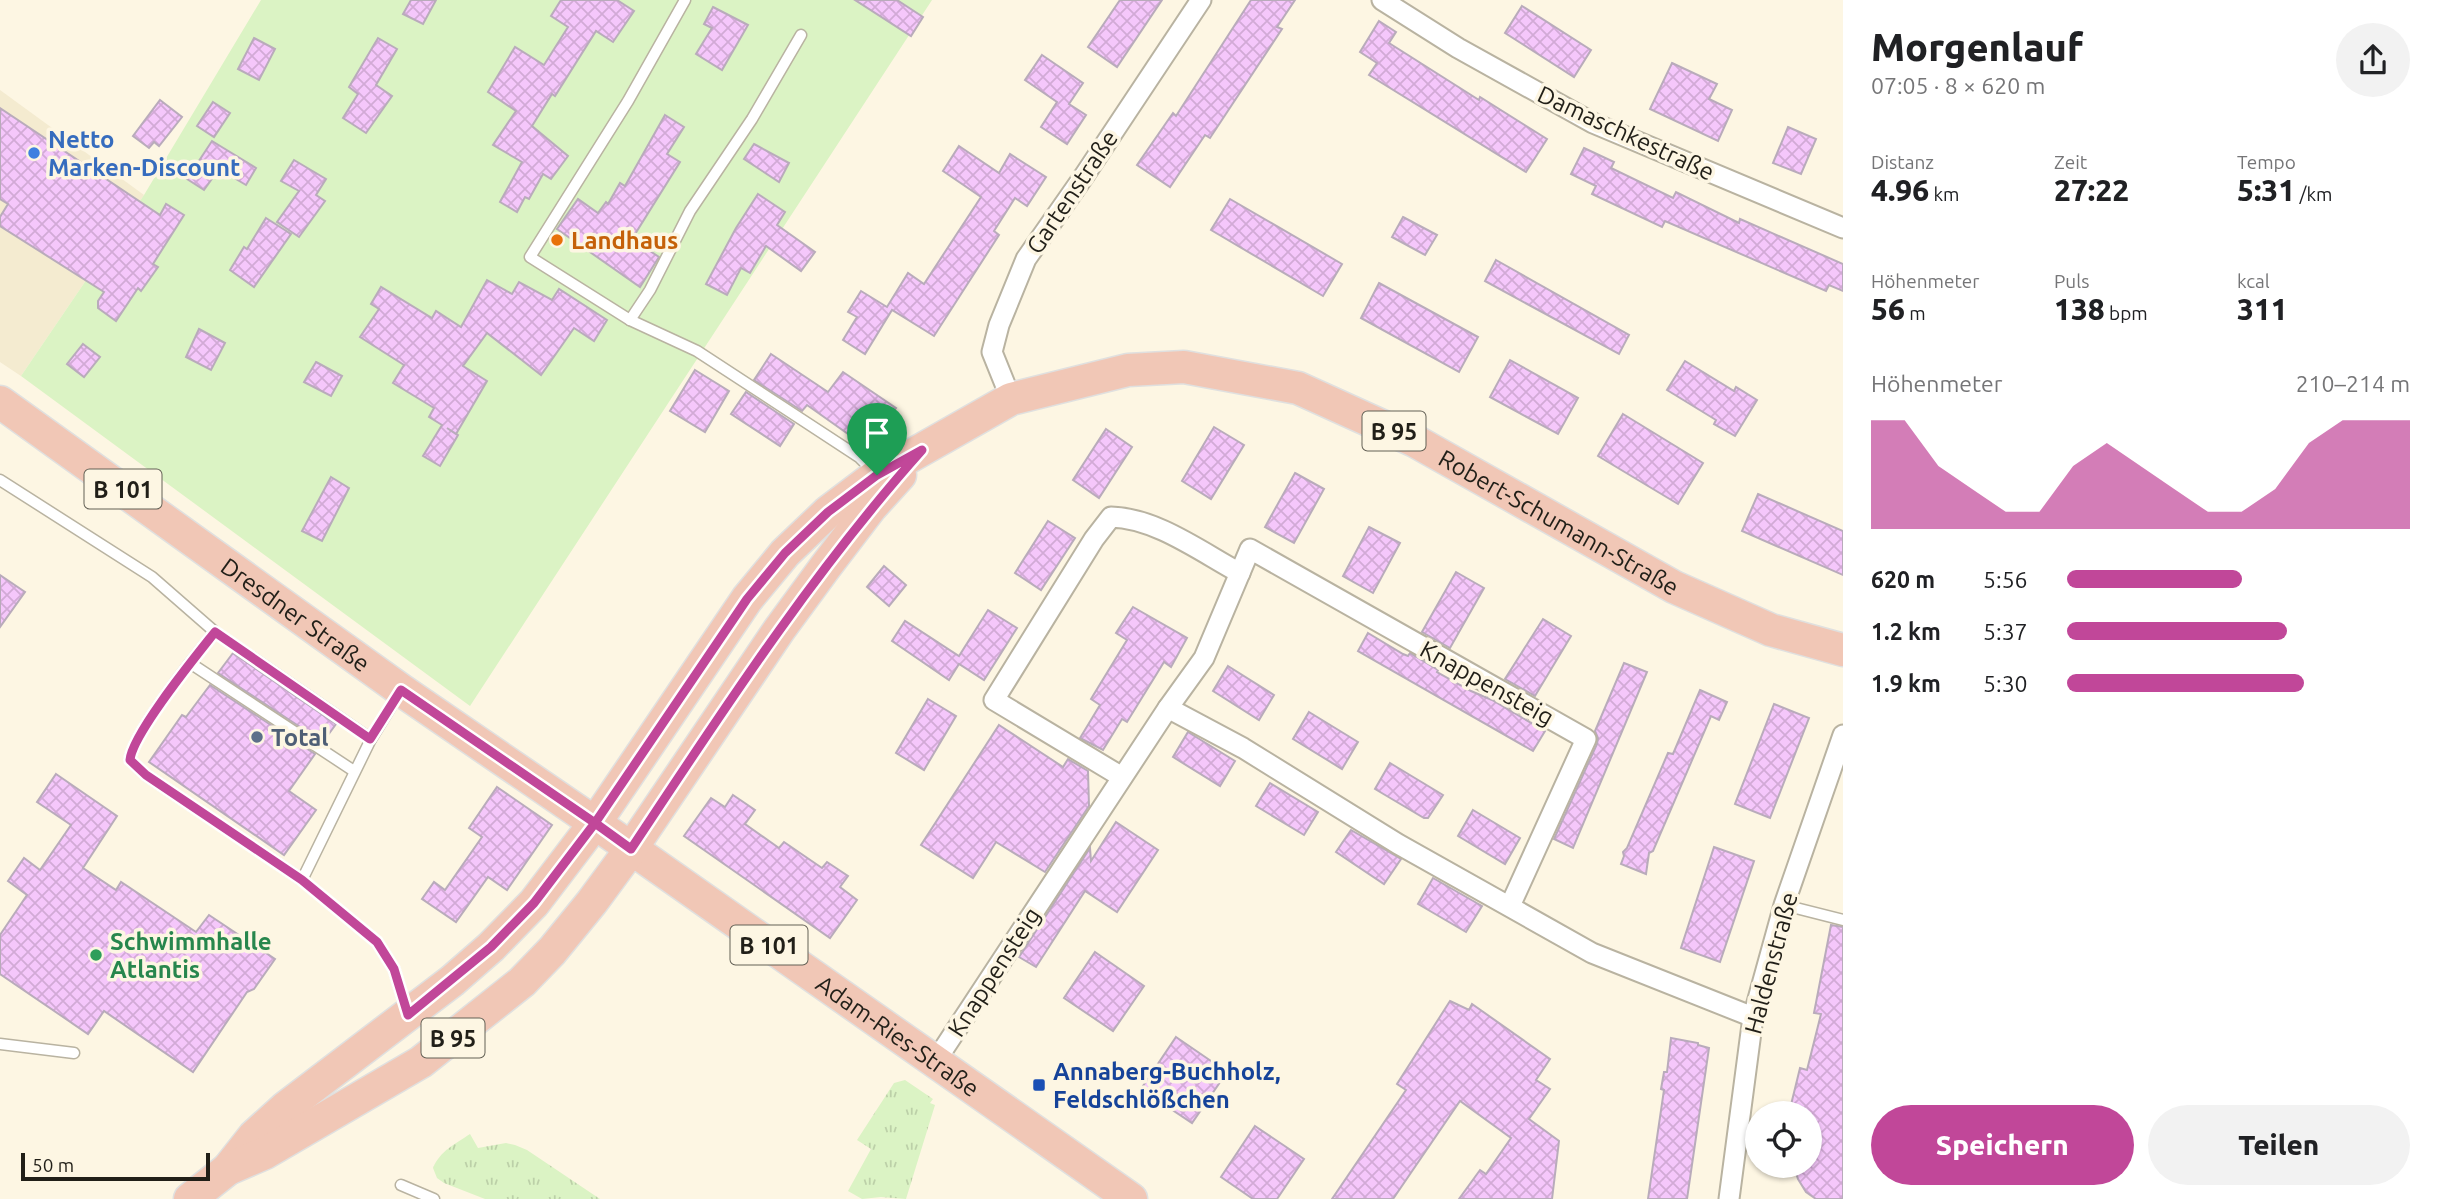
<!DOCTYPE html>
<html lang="de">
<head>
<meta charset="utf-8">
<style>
	:root { --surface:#fff; --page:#f2f2f2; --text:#202124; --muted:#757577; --accent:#c14799 }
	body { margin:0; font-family:Ubuntu,sans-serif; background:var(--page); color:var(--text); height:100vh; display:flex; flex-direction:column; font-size:26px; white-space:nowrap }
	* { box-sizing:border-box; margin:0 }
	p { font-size:23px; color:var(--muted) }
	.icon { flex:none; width:38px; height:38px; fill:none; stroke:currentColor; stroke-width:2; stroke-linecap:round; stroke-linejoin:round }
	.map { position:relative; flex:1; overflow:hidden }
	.panel { display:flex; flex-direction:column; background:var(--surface); width:595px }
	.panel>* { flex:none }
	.tools { position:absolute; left:1745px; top:1101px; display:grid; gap:14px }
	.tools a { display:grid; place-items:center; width:77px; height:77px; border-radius:50%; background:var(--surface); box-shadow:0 2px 5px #0004; font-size:35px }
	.scale { position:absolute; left:21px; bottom:18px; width:189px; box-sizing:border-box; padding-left:7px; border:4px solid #211f18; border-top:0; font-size:19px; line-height:24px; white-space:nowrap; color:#211f18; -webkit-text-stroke:5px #fdf6e3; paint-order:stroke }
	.pin { position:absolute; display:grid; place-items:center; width:60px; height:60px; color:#fff; margin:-72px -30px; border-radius:50% 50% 50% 0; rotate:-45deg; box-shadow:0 0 7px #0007 }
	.pin .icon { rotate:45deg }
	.round { display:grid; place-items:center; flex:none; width:74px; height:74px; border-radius:37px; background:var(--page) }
	.summary { display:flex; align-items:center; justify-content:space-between; height:119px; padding:0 28px }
	h1 { font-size:38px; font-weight:800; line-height:52px }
	.figures { display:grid; grid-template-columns:repeat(3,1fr); gap:10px; height:119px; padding:7px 28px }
	.figures div { display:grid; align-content:center }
	.figures b { font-size:30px; font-weight:800 }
	.figures small { font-size:19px; font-weight:400 }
	.figures p { font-size:19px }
	.chart { height:196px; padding:14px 28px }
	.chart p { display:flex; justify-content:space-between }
	.chart svg { width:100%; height:126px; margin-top:7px; fill:var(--accent); opacity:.7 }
	.button { display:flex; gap:14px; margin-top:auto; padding:14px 28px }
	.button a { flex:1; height:80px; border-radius:42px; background:var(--accent); color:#fff; font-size:28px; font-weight:800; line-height:80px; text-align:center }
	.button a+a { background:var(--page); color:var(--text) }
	ul { padding:0 28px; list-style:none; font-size:23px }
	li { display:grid; grid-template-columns:112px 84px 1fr; align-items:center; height:52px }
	li i { height:18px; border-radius:9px; background:var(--accent) }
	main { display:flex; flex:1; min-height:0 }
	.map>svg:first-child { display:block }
	.built { fill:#f4ebd0 }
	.grass { fill:url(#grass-tufts) }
	.garden { fill:#dbf3c4 }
	.building { fill:url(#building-cross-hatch); stroke:#b9abbb; stroke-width:2 }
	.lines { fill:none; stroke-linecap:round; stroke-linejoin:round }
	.lane-casing { stroke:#b9b3a1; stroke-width:13 }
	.street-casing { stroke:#b9b3a1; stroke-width:23 }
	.primary-casing { stroke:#e0e0df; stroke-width:35 }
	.lane { stroke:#fff; stroke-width:10 }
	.street { stroke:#fff; stroke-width:19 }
	.primary { stroke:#f1c7b6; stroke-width:32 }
	.route-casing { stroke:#fff; stroke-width:14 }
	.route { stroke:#c14799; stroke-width:9 }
	.shop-dot { fill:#3f7fe0; stroke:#fdf6e3; stroke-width:2.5 }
	.food-dot { fill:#e8710a; stroke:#fdf6e3; stroke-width:2.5 }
	.service-dot { fill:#5c6f8a; stroke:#fdf6e3; stroke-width:2.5 }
	.leisure-dot { fill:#2e9e5b; stroke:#fdf6e3; stroke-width:2.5 }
	.transit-dot { fill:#1a4fb4; stroke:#fdf6e3; stroke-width:2.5 }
	.labels { text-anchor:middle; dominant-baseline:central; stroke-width:7; stroke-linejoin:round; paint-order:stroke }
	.shield { fill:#fdf6e3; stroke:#636055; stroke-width:2 }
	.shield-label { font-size:23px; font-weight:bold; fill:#211f18 }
	.street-label { font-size:24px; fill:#211f18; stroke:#fdf6e3 }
	.shop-label { font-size:24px; font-weight:bold; fill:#366cbe; stroke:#fdf6e3; text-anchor:start }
	.food-label { font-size:24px; font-weight:bold; fill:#c56008; stroke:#fdf6e3; text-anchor:start }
	.service-label { font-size:24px; font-weight:bold; fill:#4e5e75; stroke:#fdf6e3; text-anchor:start }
	.leisure-label { font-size:24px; font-weight:bold; fill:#27864d; stroke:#fdf6e3; text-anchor:start }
	.transit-label { font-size:24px; font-weight:bold; fill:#164399; stroke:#fdf6e3; text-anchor:start }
</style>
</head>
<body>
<main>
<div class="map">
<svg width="1843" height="1199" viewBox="0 0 1843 1199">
	<defs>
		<pattern id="grass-tufts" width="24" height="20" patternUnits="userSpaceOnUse" patternTransform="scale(1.75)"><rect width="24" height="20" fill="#dbf3c4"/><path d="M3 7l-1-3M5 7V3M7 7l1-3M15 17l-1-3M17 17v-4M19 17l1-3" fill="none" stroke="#bcd0a8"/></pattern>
		<pattern id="building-cross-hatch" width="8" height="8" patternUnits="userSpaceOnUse" patternTransform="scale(1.75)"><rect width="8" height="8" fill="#f5c7fb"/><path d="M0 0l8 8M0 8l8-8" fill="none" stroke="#d2aad6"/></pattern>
	</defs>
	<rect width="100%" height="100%" fill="#fdf6e3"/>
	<path class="built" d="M 0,90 L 144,195 L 21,376 L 0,362 Z"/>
	<g class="grass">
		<path d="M 905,1080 L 933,1099 L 930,1103 L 935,1105 L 906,1199 L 881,1197 L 862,1199 L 848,1191 L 871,1149 L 857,1140 L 894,1083 Z"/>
		<path d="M 470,1134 L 478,1148 L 506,1143 L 515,1145 L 527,1150 L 600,1199 L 485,1199 L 444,1183 L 437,1178 L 433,1168 C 440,1151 455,1144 470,1134 Z"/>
	</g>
	<path class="garden" d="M 261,0 L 932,0 L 470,706 L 21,376 L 144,195 Z"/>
	<g class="building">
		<path d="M 411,0 L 436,0 L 423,24 L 403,14 Z"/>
		<path d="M 561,0 L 617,0 L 634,11 L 613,42 L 596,31 L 555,96 L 552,94 L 532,126 L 568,156 L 551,179 L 543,174 L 529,199 L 525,197 L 517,212 L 500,202 L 522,162 L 493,145 L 516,111 L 488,92 L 515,47 L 544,65 L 568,27 L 551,16 Z"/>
		<path d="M 855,0 L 897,0 L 923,17 L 911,36 Z"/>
		<path d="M 1120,0 L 1162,0 L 1117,67 L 1088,47 Z"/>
		<path d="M 1251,0 L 1295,0 L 1277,27 L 1282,29 L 1210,138 L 1205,135 L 1170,187 L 1137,165 L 1173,113 L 1176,116 Z"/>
		<path d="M 1522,6 L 1591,50 L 1574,77 L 1505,33 Z"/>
		<path d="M 713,7 L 748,25 L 722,70 L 696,54 L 712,28 L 704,24 Z"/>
		<path d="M 1379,21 L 1396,32 L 1389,43 L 1479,100 L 1480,97 L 1547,139 L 1526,172 L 1369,75 L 1377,63 L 1360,52 Z"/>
		<path d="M 254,38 L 275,49 L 259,80 L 238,69 Z"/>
		<path d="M 378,38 L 397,49 L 376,85 L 392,96 L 366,133 L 343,118 L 358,94 L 349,87 Z"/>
		<path d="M 1042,55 L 1083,83 L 1069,104 L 1086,115 L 1067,144 L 1041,127 L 1057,102 L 1025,80 Z"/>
		<path d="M 1672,63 L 1717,84 L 1709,99 L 1732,110 L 1718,141 L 1650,109 Z"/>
		<path d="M 160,100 L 182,117 L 159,146 L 154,142 L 149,148 L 133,136 Z"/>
		<path d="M 213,102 L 230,113 L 214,137 L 197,126 Z"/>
		<path d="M 0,108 L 160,215 L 166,204 L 184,215 L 153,264 L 158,267 L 141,291 L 138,288 L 116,321 L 98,308 L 98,301 L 104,292 L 0,226 L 0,217 L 8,204 L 0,199 Z"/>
		<path d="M 665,115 L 684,127 L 667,154 L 680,162 L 632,239 L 659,257 L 640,287 L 557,229 L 578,199 L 598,213 L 606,202 L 608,204 L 620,183 L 625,186 Z"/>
		<path d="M 1788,127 L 1816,139 L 1801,174 L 1773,163 Z"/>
		<path d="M 212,141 L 256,168 L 246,185 L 219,169 L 204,190 L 187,179 Z"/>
		<path d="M 754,144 L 789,163 L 779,182 L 744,159 Z"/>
		<path d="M 959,146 L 999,173 L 1010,154 L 1046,177 L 1027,206 L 1015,198 L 994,231 L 999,235 L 934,336 L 892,310 L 865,354 L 843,340 L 857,317 L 848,312 L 861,291 L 887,307 L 908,273 L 924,284 L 981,197 L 943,171 Z"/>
		<path d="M 1584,148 L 1614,162 L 1611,168 L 1673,198 L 1676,192 L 1739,223 L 1740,219 L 1843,264 L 1843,291 L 1829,285 L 1826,291 L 1665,221 L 1662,227 L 1592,194 L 1596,186 L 1571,174 Z"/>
		<path d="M 294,160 L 326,179 L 316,195 L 325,201 L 299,237 L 277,222 L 299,191 L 281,181 Z"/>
		<path d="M 758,194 L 785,212 L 777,225 L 815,252 L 801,271 L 766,246 L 750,273 L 741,268 L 727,295 L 706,284 L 736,228 Z"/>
		<path d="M 1230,199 L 1342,264 L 1323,296 L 1211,230 Z"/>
		<path d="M 1403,217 L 1437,235 L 1425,255 L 1392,237 Z"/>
		<path d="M 266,218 L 291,234 L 254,287 L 230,270 L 244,247 L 247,249 Z"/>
		<path d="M 1496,260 L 1629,335 L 1619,354 L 1485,281 Z"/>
		<path d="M 487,280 L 512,294 L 519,282 L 552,300 L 559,289 L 607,320 L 594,341 L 574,328 L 541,375 L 487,333 L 463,366 L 487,381 L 456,434 L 447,428 L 458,435 L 440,466 L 423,456 L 442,425 L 429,417 L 434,408 L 393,383 L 404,365 L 360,337 L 379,309 L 371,304 L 381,287 L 432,318 L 436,311 L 461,327 Z"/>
		<path d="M 1379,283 L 1478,337 L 1459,372 L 1361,318 Z"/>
		<path d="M 199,329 L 225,343 L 211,370 L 186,357 Z"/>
		<path d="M 83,344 L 100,357 L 84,377 L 67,364 Z"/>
		<path d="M 771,354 L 828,392 L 843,372 L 896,408 L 868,448 L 807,405 L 802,411 L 754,380 Z"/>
		<path d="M 1510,360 L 1578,398 L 1558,434 L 1490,397 Z"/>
		<path d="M 1685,361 L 1734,391 L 1736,387 L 1757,400 L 1735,436 L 1714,424 L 1716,420 L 1667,390 Z"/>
		<path d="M 316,362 L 342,376 L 331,396 L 304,382 Z"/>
		<path d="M 695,370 L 729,391 L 705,432 L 670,411 Z"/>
		<path d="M 746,392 L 794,424 L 780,446 L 731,414 Z"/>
		<path d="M 1623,414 L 1703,463 L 1678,504 L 1598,456 Z"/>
		<path d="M 1214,427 L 1244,445 L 1211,499 L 1182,481 Z"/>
		<path d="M 1106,429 L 1132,447 L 1099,498 L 1073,480 Z"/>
		<path d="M 1295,473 L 1324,489 L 1294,543 L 1265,527 Z"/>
		<path d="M 331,477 L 349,488 L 322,541 L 302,531 Z"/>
		<path d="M 1758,494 L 1843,531 L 1843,575 L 1742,531 Z"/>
		<path d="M 1048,521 L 1075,538 L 1041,590 L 1015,573 Z"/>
		<path d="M 1369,527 L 1400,543 L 1373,593 L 1343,576 Z"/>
		<path d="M 884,566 L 906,585 L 889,606 L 867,587 Z"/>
		<path d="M 1456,572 L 1484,588 L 1450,648 L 1422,632 Z"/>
		<path d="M 0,575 L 25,592 L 0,627 Z"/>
		<path d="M 1133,607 L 1187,638 L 1171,667 L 1164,662 L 1127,722 L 1122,719 L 1103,750 L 1080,738 L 1100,705 L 1091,699 L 1127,640 L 1116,633 Z"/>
		<path d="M 988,610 L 1017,628 L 984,680 L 959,664 L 949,680 L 892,641 L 905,621 L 959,656 Z"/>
		<path d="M 1543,619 L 1571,636 L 1535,696 L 1505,679 Z"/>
		<path d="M 1368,633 L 1403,654 L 1408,656 L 1410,653 L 1438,670 L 1437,672 L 1471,691 L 1492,700 L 1545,731 L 1533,751 L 1358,651 Z"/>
		<path d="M 233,653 L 336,724 L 323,742 L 218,673 Z"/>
		<path d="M 1624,663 L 1647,672 L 1573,848 L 1554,839 L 1597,744 L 1598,738 L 1595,731 Z"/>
		<path d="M 1228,666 L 1274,695 L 1259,720 L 1213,691 Z"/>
		<path d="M 210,685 L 315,754 L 289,791 L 316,810 L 284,855 L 149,762 L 182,715 L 186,717 Z"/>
		<path d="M 1700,690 L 1727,702 L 1719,720 L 1711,716 L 1653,851 L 1649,853 L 1646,874 L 1621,864 L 1624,856 L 1623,852 L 1627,848 L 1668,753 L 1673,754 Z"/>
		<path d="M 928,699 L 956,716 L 924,770 L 896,753 Z"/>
		<path d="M 1774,704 L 1809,718 L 1770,818 L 1735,804 Z"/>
		<path d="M 1309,712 L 1358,742 L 1342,769 L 1293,739 Z"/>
		<path d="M 999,725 L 1063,767 L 1068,759 L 1088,771 L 1089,806 L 1045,872 L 996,842 L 973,878 L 921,845 Z"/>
		<path d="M 1188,732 L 1235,761 L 1220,786 L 1173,757 Z"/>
		<path d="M 1390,763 L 1443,795 L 1428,818 L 1424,818 L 1375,789 Z"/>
		<path d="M 56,774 L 117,816 L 83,868 L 116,890 L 121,882 L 196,932 L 209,915 L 275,959 L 254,989 L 247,992 L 193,1072 L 104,1011 L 88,1034 L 0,974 L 0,935 L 27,895 L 8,881 L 24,858 L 40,870 L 71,825 L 37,802 Z"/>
		<path d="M 1270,783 L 1318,812 L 1304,835 L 1256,806 Z"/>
		<path d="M 497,787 L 552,825 L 507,890 L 488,877 L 456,922 L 422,899 L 434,882 L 445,890 L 482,837 L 469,828 Z"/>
		<path d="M 733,795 L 755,810 L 745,824 L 779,848 L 784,842 L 822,868 L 827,862 L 848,876 L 840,887 L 857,900 L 830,938 L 684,836 L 711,798 L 725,807 Z"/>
		<path d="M 1473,810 L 1520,838 L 1505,864 L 1458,836 Z"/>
		<path d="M 1116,822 L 1158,850 L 1117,912 L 1085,891 L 1036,967 L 1019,957 L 1090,848 L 1091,861 Z"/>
		<path d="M 1351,830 L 1401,859 L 1384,884 L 1336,852 Z"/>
		<path d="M 1714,847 L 1754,861 L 1720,962 L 1681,948 Z"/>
		<path d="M 1433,878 L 1482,906 L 1466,932 L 1418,904 Z"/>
		<path d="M 1831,925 L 1843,927 L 1843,1199 L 1816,1199 L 1806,1192 L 1798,1179 L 1794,1166 L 1810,1166 L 1810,1113 L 1789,1113 L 1800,1068 L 1807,1070 L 1821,1014 L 1814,1013 Z"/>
		<path d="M 1095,952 L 1144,986 L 1113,1031 L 1064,998 Z"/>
		<path d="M 1450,1001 L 1469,1010 L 1472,1004 L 1550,1059 L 1536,1080 L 1550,1089 L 1529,1119 L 1559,1141 L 1552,1199 L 1459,1199 L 1480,1170 L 1486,1174 L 1511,1138 L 1460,1101 L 1393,1199 L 1332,1199 L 1406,1090 L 1397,1084 Z"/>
		<path d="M 1176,1037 L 1227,1072 L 1192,1123 L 1141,1089 Z"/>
		<path d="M 1671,1038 L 1698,1043 L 1698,1045 L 1709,1048 L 1687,1199 L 1648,1199 L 1664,1090 L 1661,1089 L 1664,1072 L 1667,1072 Z"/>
		<path d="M 1255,1126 L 1304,1159 L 1277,1199 L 1253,1199 L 1221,1177 Z"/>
	</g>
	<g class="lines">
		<g class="lane-casing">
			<g id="lane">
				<path d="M 685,0 L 628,101 L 530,257 L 630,320 L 697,351 L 859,457 L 874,472"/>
				<path d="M 630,320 L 650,290 L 690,211 L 752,119 L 801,35"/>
				<path d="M 0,480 L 152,577 L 215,632 C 196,655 132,734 130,760 L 146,775 L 302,880 L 377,942 L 394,969 L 406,1009"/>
				<path d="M 215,632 L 371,739 L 302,880"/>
				<path d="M 190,663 L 354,771"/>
				<path d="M 371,739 L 398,695"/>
				<path d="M 1784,905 L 1843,920"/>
				<path d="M 0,1044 L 74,1053"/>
				<path d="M 401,1185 L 434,1199"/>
			</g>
		</g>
		<g class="street-casing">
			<g id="street">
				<path d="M 1382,0 L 1458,48 L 1593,123 L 1843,228"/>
				<path d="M 1011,399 L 992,352 L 999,325 L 1026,259 L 1084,176 L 1201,0"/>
				<path d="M 1168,708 L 1243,748 L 1398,844 L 1592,953 L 1753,1017"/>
				<path d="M 1122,777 L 994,700 L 1094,539 L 1111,517 C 1156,518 1201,552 1240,573"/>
				<path d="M 935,1062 L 1168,708 L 1204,658 L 1250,549 L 1586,739 L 1510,906"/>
				<path d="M 1729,1199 L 1753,1017 L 1784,905 L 1843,735"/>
			</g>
		</g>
		<g class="primary-casing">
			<g id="primary">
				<path id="s1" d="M 0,402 L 401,690 L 595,823 L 1131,1199"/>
				<path id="s2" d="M 228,1169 L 254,1136 L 285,1108 L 452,981 L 491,947 L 534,903 L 595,823 L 747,599 L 785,553 L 828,512 L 877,475 L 1011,399 L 1128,370 L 1184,367 L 1298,388 L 1415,441 L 1674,587 L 1771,630 L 1843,650"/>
				<path d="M 190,1199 L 228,1169 L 265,1153 L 421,1062 L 522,982 L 552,951 L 592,902 L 631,849 L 779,630 L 826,566 L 871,507 L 900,475"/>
			</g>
		</g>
		<use href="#lane" class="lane"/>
		<use href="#street" class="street"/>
		<use href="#primary" class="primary"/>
	</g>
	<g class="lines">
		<g class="route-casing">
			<path id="route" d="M 877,475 L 828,512 L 785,553 L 747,599 L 595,823 L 401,690 L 370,739 L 215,632 C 196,656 132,734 130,760 L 146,775 L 302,880 L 377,942 L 394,969 L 408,1015 L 491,947 L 534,903 L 595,823 L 631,849 C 722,712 812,573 922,450 L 877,475"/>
		</g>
		<use href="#route" class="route"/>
	</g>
	<circle class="shop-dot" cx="34" cy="153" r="7"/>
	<circle class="food-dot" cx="557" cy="240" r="7"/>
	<circle class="service-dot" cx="257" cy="737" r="7"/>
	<circle class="leisure-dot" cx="96" cy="955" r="7"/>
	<rect class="transit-dot" x="1032" y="1078" width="14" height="14" rx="3.5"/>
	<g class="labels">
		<g class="shield">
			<rect x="1362.5" y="411.5" width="63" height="39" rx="5"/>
			<rect x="84.5" y="469.5" width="77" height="39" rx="5"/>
			<rect x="730.5" y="925.5" width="77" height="39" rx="5"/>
			<rect x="421.5" y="1018.5" width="63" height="39" rx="5"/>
		</g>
		<g class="shield-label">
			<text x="1394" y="431">B 95</text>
			<text x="123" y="489">B 101</text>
			<text x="769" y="945">B 101</text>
			<text x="453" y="1038">B 95</text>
		</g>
		<g class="street-label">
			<text transform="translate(1626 133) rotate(25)">Damaschkestraße</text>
			<text transform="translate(1072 192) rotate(-56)">Gartenstraße</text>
			<text stroke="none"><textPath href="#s2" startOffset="1699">Robert-Schumann-Straße</textPath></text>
			<text stroke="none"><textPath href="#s1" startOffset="364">Dresdner Straße</textPath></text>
			<text transform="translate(1487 683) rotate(29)">Knappensteig</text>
			<text transform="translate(1771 963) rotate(-75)">Haldenstraße</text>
			<text transform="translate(994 972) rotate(-57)">Knappensteig</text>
			<text stroke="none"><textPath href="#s1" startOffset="1099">Adam-Ries-Straße</textPath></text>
		</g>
		<g class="shop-label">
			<text x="48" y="139">Netto<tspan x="48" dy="28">Marken-Discount</tspan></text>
		</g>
		<g class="food-label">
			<text x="571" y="240">Landhaus</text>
		</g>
		<g class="service-label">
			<text x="271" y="737">Total</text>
		</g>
		<g class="leisure-label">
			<text x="110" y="941">Schwimmhalle<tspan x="110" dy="28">Atlantis</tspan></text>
		</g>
		<g class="transit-label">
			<text x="1053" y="1071">Annaberg-Buchholz,<tspan x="1053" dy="28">Feldschlößchen</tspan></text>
		</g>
	</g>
</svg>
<div class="tools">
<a><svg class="icon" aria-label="locate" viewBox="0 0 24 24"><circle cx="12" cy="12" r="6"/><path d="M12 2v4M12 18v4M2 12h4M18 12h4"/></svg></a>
</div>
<div class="scale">50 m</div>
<div class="pin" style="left:877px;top:475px;background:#1e9e55"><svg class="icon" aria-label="arrive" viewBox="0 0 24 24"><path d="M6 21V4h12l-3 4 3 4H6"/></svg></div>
</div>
<section class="panel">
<div class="summary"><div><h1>Morgenlauf</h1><p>07:05 · 8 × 620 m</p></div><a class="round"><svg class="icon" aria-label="share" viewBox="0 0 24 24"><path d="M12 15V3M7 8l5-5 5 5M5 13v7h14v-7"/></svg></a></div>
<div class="figures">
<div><p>Distanz</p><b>4.96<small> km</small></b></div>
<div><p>Zeit</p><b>27:22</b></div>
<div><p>Tempo</p><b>5:31<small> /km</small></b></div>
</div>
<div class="figures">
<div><p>Höhenmeter</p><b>56<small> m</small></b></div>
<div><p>Puls</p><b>138<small> bpm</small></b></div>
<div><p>kcal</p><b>311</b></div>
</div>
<div class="chart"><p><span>Höhenmeter</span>210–214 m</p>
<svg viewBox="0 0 160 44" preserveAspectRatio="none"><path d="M0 44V6L10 6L20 22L30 30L40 38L50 38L60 22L70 14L80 22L90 30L100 38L110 38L120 30L130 14L140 6L150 6L160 6V44z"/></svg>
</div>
<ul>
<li><b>620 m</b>5:56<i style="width:51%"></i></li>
<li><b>1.2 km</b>5:37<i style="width:64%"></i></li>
<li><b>1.9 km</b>5:30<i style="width:69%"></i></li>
</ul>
<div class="button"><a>Speichern</a><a>Teilen</a></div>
</section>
</main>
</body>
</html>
